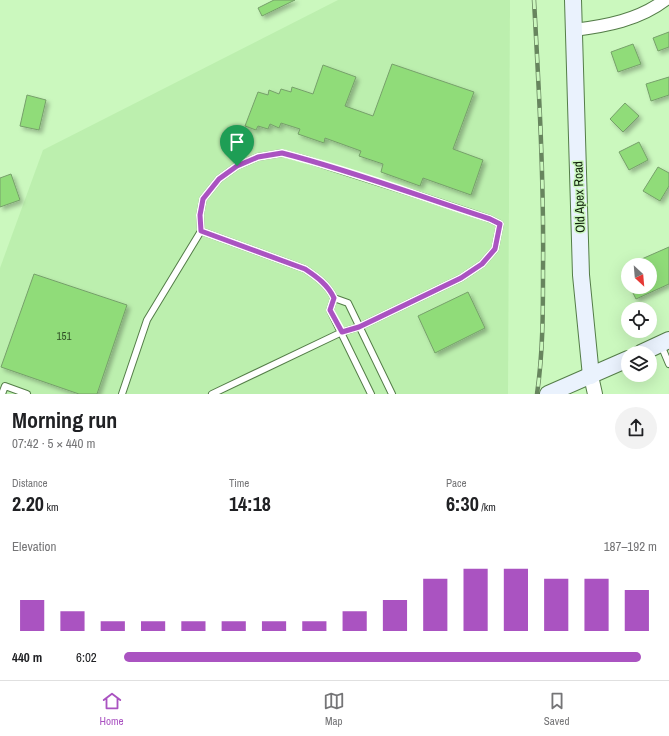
<!DOCTYPE html>
<html lang="en">
<head>
<meta charset="utf-8">
<style>
	:root { --surface:#fff; --page:#f2f2f2; --text:#202124; --muted:#757577; --line:#e0e0e0; --accent:#aa53c1 }
	body { margin:0; font-family:"Archivo Narrow",sans-serif; background:var(--page); color:var(--text); height:100vh; display:flex; flex-direction:column; font-size:15px; white-space:nowrap }
	* { box-sizing:border-box; margin:0 }
	p { font-size:13px; color:var(--muted) }
	.icon { flex:none; width:22px; height:22px; fill:none; stroke:currentColor; stroke-width:2; stroke-linecap:round; stroke-linejoin:round }
	.map { position:relative; height:394px; overflow:hidden }
	.drawer { display:flex; flex-direction:column; background:var(--surface); flex:1 }
	.drawer>* { flex:none }
	.needle { width:26px; rotate:154deg }
	.fabs { position:absolute; left:621px; top:258px; display:grid; gap:8px }
	.fabs a { display:grid; place-items:center; width:36px; height:36px; border-radius:50%; background:var(--surface); box-shadow:0 4px 16px #0002; font-size:20px }
	.pin { position:absolute; display:grid; place-items:center; width:34px; height:34px; color:#fff; margin:-41px -17px; border-radius:50% 50% 50% 0; rotate:-45deg; box-shadow:0 0 4px #0007 }
	.pin .icon { rotate:45deg }
	.round { display:grid; place-items:center; flex:none; width:42px; height:42px; border-radius:21px; background:var(--page) }
	.head { display:flex; align-items:center; justify-content:space-between; height:68px; padding:0 12px }
	h1 { font-size:22px; font-weight:700; line-height:30px }
	.figures { display:grid; grid-template-columns:repeat(3,1fr); gap:6px; height:68px; padding:4px 12px }
	.figures div { display:grid; align-content:center }
	.figures b { font-size:20px; font-weight:700 }
	.figures small { font-size:11px; font-weight:400 }
	.figures p { font-size:11px }
	.chart { height:112px; padding:8px 12px }
	.chart p { display:flex; justify-content:space-between }
	.chart svg { width:100%; height:72px; margin-top:4px; stroke:var(--accent); stroke-width:6 }
	ul { padding:0 12px; list-style:none; font-size:13px }
	li { display:grid; grid-template-columns:64px 48px 1fr; align-items:center; height:30px }
	li i { height:10px; border-radius:5px; background:var(--accent) }
	.tab-bar { display:flex; justify-content:space-around; align-items:center; height:56px; border-top:1px solid var(--line); background:var(--surface); font-size:11px; color:var(--muted) }
	.tab-bar a { display:grid; justify-items:center; gap:2px }
	.tab-bar .on { color:var(--accent) }
	.map>svg:first-child { display:block }
	.built { fill:#bcefae }
	.building { fill:#90dc79; stroke:#76a06a; filter:url(#shadow) }
	.lines { fill:none; stroke-linecap:round; stroke-linejoin:round }
	.service-casing { stroke:#547d48; stroke-width:8 }
	.minor-casing { stroke:#547d48; stroke-width:14 }
	.tertiary-casing { stroke:#547d48; stroke-width:16 }
	.secondary-casing { stroke:#547d48; stroke-width:18 }
	.service { stroke:#fff; stroke-width:6 }
	.minor { stroke:#fff; stroke-width:12 }
	.tertiary { stroke:#fff; stroke-width:14 }
	.secondary { stroke:#eaf2fd; stroke-width:16 }
	.rail-casing { stroke:#67855e; stroke-width:4.5 }
	.rail { stroke:#cbf8be; stroke-width:3; stroke-dasharray:9; stroke-linecap:butt }
	.route-casing { stroke:#fff; stroke-width:8 }
	.route { stroke:#aa53c1; stroke-width:5 }
	.labels { text-anchor:middle; dominant-baseline:central; stroke-width:3; stroke-linejoin:round; paint-order:stroke }
	.number-label { font-size:11px; fill:#2f4f26 }
	.street-label { font-size:13px; fill:#0f200a; stroke:#cbf8be }
</style>
</head>
<body>
<div class="map">
<svg width="669" height="394" viewBox="0 0 669 394">
	<defs>
		<filter id="shadow"><feDropShadow dx="3" dy="3" stdDeviation="2" flood-color="#0004"/></filter>
	</defs>
	<rect width="100%" height="100%" fill="#cbf8be"/>
	<path class="built" d="M 338,0 L 510,0 L 508,394 L 0,394 L 0,268 L 43,150 Z"/>
	<g class="building">
		<path d="M 274,0 L 295,0 L 262,16 L 258,8 Z"/>
		<path d="M 669,32 L 669,47 L 658,51 L 653,38 Z"/>
		<path d="M 633,44 L 641,64 L 618,72 L 611,52 Z"/>
		<path d="M 392,64 L 474,92 L 453,149 L 483,160 L 471,195 L 423,178 L 420,186 L 381,172 L 383,164 L 359,156 L 361,151 L 325,138 L 324,143 L 298,134 L 300,129 L 281,123 L 279,128 L 270,124 L 268,129 L 258,126 L 256,130 L 245,126 L 258,92 L 268,95 L 269,90 L 279,94 L 281,89 L 291,92 L 292,87 L 313,94 L 323,65 L 356,77 L 345,106 L 373,116 Z"/>
		<path d="M 669,77 L 669,95 L 651,101 L 646,84 Z"/>
		<path d="M 27,95 L 46,100 L 39,130 L 20,126 Z"/>
		<path d="M 625,103 L 639,116 L 623,132 L 610,119 Z"/>
		<path d="M 639,142 L 648,160 L 629,170 L 619,152 Z"/>
		<path d="M 658,167 L 669,173 L 669,186 L 660,201 L 643,191 Z"/>
		<path d="M 11,174 L 20,200 L 0,207 L 0,178 Z"/>
		<path d="M 669,247 L 669,284 L 636,299 L 630,287 L 650,287 L 650,265 L 628,265 Z"/>
		<path d="M 34,274 L 127,305 L 97,394 L 79,394 L 1,367 Z"/>
		<path d="M 468,292 L 485,328 L 435,353 L 418,316 Z"/>
	</g>
	<g class="lines">
		<g class="service-casing">
			<g id="service">
				<path d="M 201,231 L 305,269 C 317,277 328,285 334,298 L 348,303 L 392,394"/>
				<path d="M 334,298 L 330,310 L 371,394"/>
				<path d="M 661,345 L 669,364"/>
				<path d="M 2,394 L 5,386 L 27,394"/>
				<path d="M 122,394 L 147,320 L 201,231 L 200,215 L 203,199 L 219,179 L 237,166 L 258,157 L 282,153 L 305,159 L 418,195 L 490,219 L 500,224 L 495,249 L 482,264 L 461,278 L 359,327 L 342,332 L 212,394"/>
			</g>
		</g>
		<g class="minor-casing">
			<path id="minor" d="M 574,30 C 606,26 639,20 665,0"/>
		</g>
		<g class="tertiary-casing">
			<path id="tertiary" d="M 591,376 L 595,394"/>
		</g>
		<g class="secondary-casing">
			<g id="secondary">
				<path d="M 573,0 L 581,275 L 591,376"/>
				<path d="M 641,353 L 669,340"/>
				<path d="M 548,394 L 628,359"/>
			</g>
		</g>
		<use href="#service" class="service"/>
		<use href="#minor" class="minor"/>
		<use href="#tertiary" class="tertiary"/>
		<use href="#secondary" class="secondary"/>
		<g class="rail-casing">
			<path id="rail" d="M 534,0 C 539,90 544,180 543,270 C 543,311 543,353 537,394"/>
		</g>
		<use href="#rail" class="rail"/>
	</g>
	<g class="lines">
		<g class="route-casing">
			<path id="route" d="M 282,153 C 353,171 421,197 490,219 L 500,224 L 495,249 L 482,264 L 461,278 L 359,327 L 342,332 L 330,310 L 334,298 C 328,285 317,277 305,269 L 201,231 L 200,215 L 203,199 L 219,179 L 237,166 L 258,157 Z"/>
		</g>
		<use href="#route" class="route"/>
	</g>
	<g class="labels">
		<g class="number-label">
			<text x="64" y="336">151</text>
		</g>
		<g class="street-label">
			<text transform="translate(579 197) rotate(-92)">Old Apex Road</text>
		</g>
	</g>
</svg>
<div class="fabs">
<a><svg class="needle" viewBox="-14 -14 28 28"><path d="M0-13l5 13h-10z" fill="#e53935"/><path d="M0 13l5-13h-10z" fill="#757577"/></svg></a>
<a><svg class="icon" aria-label="locate" viewBox="0 0 24 24"><circle cx="12" cy="12" r="6"/><path d="M12 2v4M12 18v4M2 12h4M18 12h4"/></svg></a>
<a><svg class="icon" aria-label="layers" viewBox="0 0 24 24"><path d="M12 4l9 5-9 5-9-5zM3 14l9 5 9-5"/></svg></a>
</div>
<div class="pin" style="left:237px;top:166px;background:#1e9e55"><svg class="icon" aria-label="arrive" viewBox="0 0 24 24"><path d="M6 21V4h12l-3 4 3 4H6"/></svg></div>
</div>
<section class="drawer">
<div class="head"><div><h1>Morning run</h1><p>07:42 · 5 × 440 m</p></div><a class="round"><svg class="icon" aria-label="share" viewBox="0 0 24 24"><path d="M12 15V3M7 8l5-5 5 5M5 13v7h14v-7"/></svg></a></div>
<div class="figures">
<div><p>Distance</p><b>2.20<small> km</small></b></div>
<div><p>Time</p><b>14:18</b></div>
<div><p>Pace</p><b>6:30<small> /km</small></b></div>
</div>
<div class="chart"><p><span>Elevation</span>187–192 m</p>
<svg viewBox="0 0 160 44" preserveAspectRatio="none"><path d="M5 44V25M15 44V32M25 44V38M35 44V38M45 44V38M55 44V38M65 44V38M75 44V38M85 44V32M95 44V25M105 44V12M115 44V6M125 44V6M135 44V12M145 44V12M155 44V19"/></svg>
</div>
<ul>
<li><b>440 m</b>6:02<i style="width:97%"></i></li>
</ul>
</section>
<nav class="tab-bar">
<a class="on"><svg class="icon" aria-label="home" viewBox="0 0 24 24"><path d="M3 11l9-7 9 7M6 9v11h12V9"/></svg>Home</a>
<a><svg class="icon" aria-label="map" viewBox="0 0 24 24"><path d="M3 6l6-2 6 2 6-2v14l-6 2-6-2-6 2zM9 4v14M15 6v14"/></svg>Map</a>
<a><svg class="icon" aria-label="saved" viewBox="0 0 24 24"><path d="M7 4h10v16l-5-4-5 4z"/></svg>Saved</a>
</nav>
</body>
</html>
